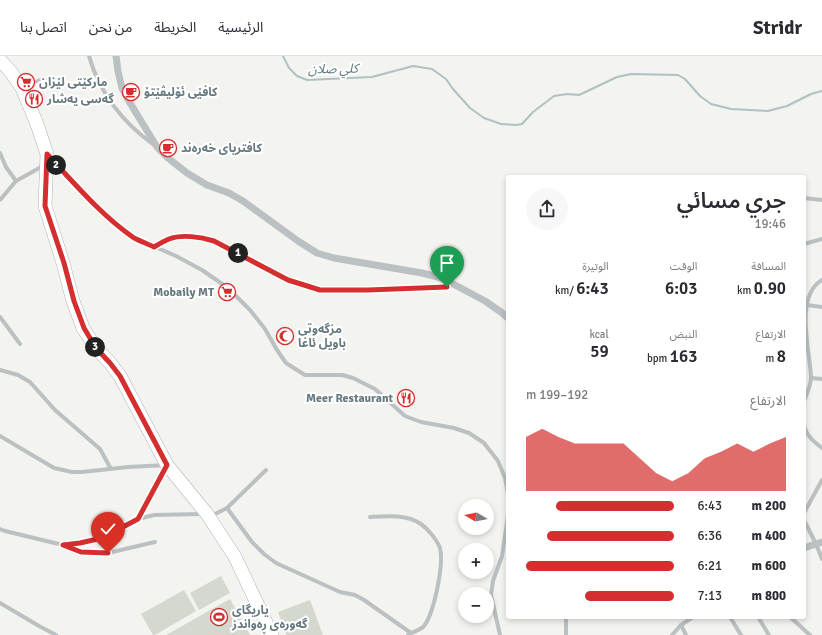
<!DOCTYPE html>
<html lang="ar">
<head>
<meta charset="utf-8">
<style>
	:root { --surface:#fff; --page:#f7f7f7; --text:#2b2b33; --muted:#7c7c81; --line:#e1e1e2; --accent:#d52e2f }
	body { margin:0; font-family:Signika,"Noto Sans Arabic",sans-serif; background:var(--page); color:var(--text); direction:rtl; height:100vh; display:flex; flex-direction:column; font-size:15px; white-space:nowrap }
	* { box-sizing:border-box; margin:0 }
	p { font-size:13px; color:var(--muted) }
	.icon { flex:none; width:22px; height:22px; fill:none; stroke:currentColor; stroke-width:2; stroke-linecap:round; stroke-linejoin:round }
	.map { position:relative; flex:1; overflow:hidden; direction:ltr }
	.side { position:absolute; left:506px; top:119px; width:300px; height:444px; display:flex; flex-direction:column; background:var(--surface); border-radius:4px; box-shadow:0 2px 6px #0003; direction:rtl }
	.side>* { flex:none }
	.needle { width:26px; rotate:280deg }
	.tools { position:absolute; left:458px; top:443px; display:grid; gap:8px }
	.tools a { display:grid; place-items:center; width:36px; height:36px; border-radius:50%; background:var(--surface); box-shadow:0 2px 6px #0003; font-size:20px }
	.pin { position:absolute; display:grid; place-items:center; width:34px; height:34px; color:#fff; margin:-41px -17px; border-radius:50% 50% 50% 0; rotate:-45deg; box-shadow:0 0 4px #0007 }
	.pin .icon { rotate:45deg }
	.km { position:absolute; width:20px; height:20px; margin:-10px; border-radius:50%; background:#222; color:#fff; font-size:11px; line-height:20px; text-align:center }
	.round { display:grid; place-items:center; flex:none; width:42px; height:42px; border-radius:21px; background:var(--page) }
	.overview { display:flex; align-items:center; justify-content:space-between; height:68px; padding:0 20px }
	h1 { font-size:22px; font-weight:600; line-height:30px }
	.stats { display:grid; grid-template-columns:repeat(3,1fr); gap:6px; height:68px; padding:4px 20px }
	.stats div { display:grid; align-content:center }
	.stats b { font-size:17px; font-weight:600 }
	.stats small { font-size:11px; font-weight:400 }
	.stats p { font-size:11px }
	.chart { height:112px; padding:8px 20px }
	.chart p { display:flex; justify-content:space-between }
	.chart svg { width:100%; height:72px; margin-top:4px; fill:var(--accent); opacity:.7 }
	ul { padding:0 20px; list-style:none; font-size:13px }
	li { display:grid; grid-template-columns:64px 48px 1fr; align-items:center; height:30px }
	li i { height:10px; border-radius:5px; background:var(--accent) }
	header { display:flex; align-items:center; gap:24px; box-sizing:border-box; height:56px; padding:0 20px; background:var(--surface); border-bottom:1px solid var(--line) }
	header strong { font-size:19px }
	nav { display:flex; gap:22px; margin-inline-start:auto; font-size:14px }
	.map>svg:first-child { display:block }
	.green { fill:#d4d8cf }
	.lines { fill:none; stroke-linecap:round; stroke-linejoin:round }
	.stream { stroke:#b0c1c2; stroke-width:2 }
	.primary-casing { stroke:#aeb4b6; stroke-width:14 }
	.service { stroke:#bbc0c2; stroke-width:3 }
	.minor { stroke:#bbc0c2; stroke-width:4 }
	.tertiary { stroke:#bbc0c2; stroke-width:7 }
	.primary { stroke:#fff; stroke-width:13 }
	.route-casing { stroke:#fff; stroke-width:8 }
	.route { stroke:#d52e2f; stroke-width:5 }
	.labels { text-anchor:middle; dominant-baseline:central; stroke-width:4; stroke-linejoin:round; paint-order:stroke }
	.poi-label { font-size:12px; font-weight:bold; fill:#65797e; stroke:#fff; text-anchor:start }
	.water-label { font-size:13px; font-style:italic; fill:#607b7c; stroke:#fff }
</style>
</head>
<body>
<header>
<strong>Stridr</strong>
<nav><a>الرئيسية</a><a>الخريطة</a><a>من نحن</a><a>اتصل بنا</a></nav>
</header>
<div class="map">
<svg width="822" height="579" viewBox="0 0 822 579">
	<rect width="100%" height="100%" fill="#f3f3f0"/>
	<g class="green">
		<path d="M 221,520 L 230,537 L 199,554 L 190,537 Z"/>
		<path d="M 184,534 L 196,555 L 155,579 L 153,579 L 141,558 Z"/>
		<path d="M 230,543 L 250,579 L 166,579 Z"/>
		<path d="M 310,544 L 323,579 L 286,579 L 278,556 Z"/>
	</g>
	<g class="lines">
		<path class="stream" d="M 283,0 L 289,12 L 297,20 L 307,24 L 372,21 L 413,10 L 432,13 L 446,23 L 453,33 L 470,52 L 484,62 L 501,68 L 516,69 L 522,68 L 533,56 L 554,40 L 567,38 L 579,39 L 617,21 L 631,18 L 678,19 L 685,23 L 700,40 L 711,48 L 731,53 L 768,55 L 787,50 L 811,38 L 822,35"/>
		<g class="primary-casing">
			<path id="primary" d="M 0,4 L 11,16 L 22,32 L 37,68 L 47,98 L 45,150 L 63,207 L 73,245 L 83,272 L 96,292 L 110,307 L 120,320 L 167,409 L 207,458 L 235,501 L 272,579"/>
		</g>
		<path class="service" d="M 25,30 L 42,23"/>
		<g class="minor">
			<path d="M 89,0 C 99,36 123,67 153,88"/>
			<path d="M 0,97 L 6,111 L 16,125"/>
			<path d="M 50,101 L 83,137 L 111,164 L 135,182 L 176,200 L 202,214 L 228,232 L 250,254 L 265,273 L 277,294 L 286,307 L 305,319 L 342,319 L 353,322 L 375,333 L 405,360 L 421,366 L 454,372 L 469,377 L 484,387 L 498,405 L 505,422 L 508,437"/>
			<path d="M 804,142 L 822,144"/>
			<path d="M 0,144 L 16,125 L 43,110"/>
			<path d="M 804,188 L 822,183"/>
			<path d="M 154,191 C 159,188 164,185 169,183 C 182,178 201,181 214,185 L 287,224 L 320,234 L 368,234 L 447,231 L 453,228"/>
			<path d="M 807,249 L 822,251"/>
			<path d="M 0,261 L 20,288"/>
			<path d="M 0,314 L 18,319 L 30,326 L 55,354 L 100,393 L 111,413"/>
			<path d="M 811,322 L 822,323"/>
			<path d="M 804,345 C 807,338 811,329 811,321 C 810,294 794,241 822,224"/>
			<path d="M 804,370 C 807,380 814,386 822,392"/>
			<path d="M 0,380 L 54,412 L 72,416 L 82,416 L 128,411 L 167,409 L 138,463"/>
			<path d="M 227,452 L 252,486 L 264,498 L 276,507 L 340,536 L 355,539 L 364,544 L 411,577"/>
			<path d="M 804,457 L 822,424"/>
			<path d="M 211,460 L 227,452 L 266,414"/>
			<path d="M 370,461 C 387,460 406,458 421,468 C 428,473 437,484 440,492 C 444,509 434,557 424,570 C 421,574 412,576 408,579"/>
			<path d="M 804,464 L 816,488 L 822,503"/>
			<path d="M 0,473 L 5,475 L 63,489 L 80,487 L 102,482 L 138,463 L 154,459 L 202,458"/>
			<path d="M 65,490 L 81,496 L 108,497 L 155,486"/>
			<path d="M 0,547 L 39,570 L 56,579"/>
			<path d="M 566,561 L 566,579"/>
			<path d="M 730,561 L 741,579"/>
			<path d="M 758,561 L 769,579"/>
			<path d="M 790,561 L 810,579"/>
			<path d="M 681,569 L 686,579"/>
			<path d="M 500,579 L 491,539 L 493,525 L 502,500 L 508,459"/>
			<path d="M 672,579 L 681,569 L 693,561"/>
		</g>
		<g class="tertiary">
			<path d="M 116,0 L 118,15 L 122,32 L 130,47 L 157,91 L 168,102 L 187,117 L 207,129 L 229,137 L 243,145 L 298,185 L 317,197 L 334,202 L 422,217 L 442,222 L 485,245 L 501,256 L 508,262"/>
			<path d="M 804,492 L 822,486"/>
		</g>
		<use href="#primary" class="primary"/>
	</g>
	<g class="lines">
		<g class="route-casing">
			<path id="route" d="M 108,497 L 81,496 L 63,489 L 80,487 L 102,482 L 138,463 L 167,409 L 120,320 L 110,307 L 96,292 L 84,272 L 74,245 L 64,207 L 45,150 L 47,98 C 74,127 101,159 134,182 C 140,185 148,188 154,191 C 159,188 164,185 169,183 C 182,178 201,181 214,185 L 288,224 L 320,234 L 368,234 L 447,231"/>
		</g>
		<use href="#route" class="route"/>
	</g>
	<defs>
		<g id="supermarket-ring" transform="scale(0.9)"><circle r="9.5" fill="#fff" stroke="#d52e2f" stroke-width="1.5"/><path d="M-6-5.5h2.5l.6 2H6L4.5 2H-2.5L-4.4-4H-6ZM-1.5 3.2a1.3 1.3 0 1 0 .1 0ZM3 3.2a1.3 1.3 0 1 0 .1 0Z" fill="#d52e2f"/></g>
		<g id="cafe-ring" transform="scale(0.9)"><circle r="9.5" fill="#fff" stroke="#d52e2f" stroke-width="1.5"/><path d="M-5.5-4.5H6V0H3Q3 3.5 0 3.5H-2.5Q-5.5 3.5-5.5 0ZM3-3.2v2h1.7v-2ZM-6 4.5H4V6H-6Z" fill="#d52e2f"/></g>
		<g id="restaurant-ring" transform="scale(0.9)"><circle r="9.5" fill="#fff" stroke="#d52e2f" stroke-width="1.5"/><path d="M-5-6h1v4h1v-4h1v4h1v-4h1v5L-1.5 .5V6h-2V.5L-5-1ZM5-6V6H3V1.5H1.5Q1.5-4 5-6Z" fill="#d52e2f"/></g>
		<g id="mosque-ring" transform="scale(0.9)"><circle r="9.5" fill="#fff" stroke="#d52e2f" stroke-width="1.5"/><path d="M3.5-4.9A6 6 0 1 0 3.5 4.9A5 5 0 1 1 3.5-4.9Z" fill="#d52e2f"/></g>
		<g id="stadium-ring" transform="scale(0.9)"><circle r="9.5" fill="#fff" stroke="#d52e2f" stroke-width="1.5"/><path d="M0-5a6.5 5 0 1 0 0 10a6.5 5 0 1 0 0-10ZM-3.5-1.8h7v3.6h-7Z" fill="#d52e2f"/></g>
	</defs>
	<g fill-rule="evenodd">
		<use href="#supermarket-ring" x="26" y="26"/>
		<use href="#cafe-ring" x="131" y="36"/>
		<use href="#restaurant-ring" x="34" y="43"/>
		<use href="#cafe-ring" x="168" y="92"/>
		<use href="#supermarket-ring" x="227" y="236"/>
		<use href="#mosque-ring" x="285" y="280"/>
		<use href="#restaurant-ring" x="406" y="342"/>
		<use href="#stadium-ring" x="219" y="561"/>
	</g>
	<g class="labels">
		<g class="poi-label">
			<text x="39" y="26">مارکێتی لێزان</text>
			<text x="144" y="36">کافێی ئۆلیڤێتۆ</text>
			<text x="47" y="43">گەسی یەشار</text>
			<text x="181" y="92">کافتریای خەرەند</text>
			<text x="214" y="236" text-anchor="end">Mobaily MT</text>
			<text x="298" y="273">مزگەوتی<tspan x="298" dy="14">باویل ئاغا</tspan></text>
			<text x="393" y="342" text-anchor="end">Meer Restaurant</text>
			<text x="232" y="554">یاریگای<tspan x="232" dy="14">گەورەی ڕەواندز</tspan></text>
		</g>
		<g class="water-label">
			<text transform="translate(333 13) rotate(-1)">كلي صلان</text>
		</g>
	</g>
</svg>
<div class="tools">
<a><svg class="needle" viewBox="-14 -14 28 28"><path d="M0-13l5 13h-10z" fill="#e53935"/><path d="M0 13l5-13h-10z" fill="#7c7c81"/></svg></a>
<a>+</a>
<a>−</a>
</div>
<div class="pin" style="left:447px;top:231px;background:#1e9e55"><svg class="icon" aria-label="arrive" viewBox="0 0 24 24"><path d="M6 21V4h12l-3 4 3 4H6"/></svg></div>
<div class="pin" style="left:108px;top:497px;background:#d93025"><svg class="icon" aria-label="check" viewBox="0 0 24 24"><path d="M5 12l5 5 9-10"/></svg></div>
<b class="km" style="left:238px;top:197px">1</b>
<b class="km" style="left:56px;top:109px">2</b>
<b class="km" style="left:95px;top:291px">3</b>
<section class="side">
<div class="overview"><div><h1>جري مسائي</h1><p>19:46</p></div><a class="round"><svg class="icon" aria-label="share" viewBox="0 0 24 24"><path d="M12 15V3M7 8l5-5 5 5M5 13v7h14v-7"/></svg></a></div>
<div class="stats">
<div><p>المسافة</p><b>0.90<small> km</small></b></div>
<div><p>الوقت</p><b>6:03</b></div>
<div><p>الوتيرة</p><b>6:43<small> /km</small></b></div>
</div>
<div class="stats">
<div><p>الارتفاع</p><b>8<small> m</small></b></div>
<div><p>النبض</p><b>163<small> bpm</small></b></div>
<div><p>kcal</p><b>59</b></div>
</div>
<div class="chart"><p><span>الارتفاع</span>192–199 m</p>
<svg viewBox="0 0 160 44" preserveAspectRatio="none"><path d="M0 44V11L10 6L20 11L30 15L40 15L50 15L60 15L70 24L80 33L90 38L100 33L110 24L120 20L130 15L140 20L150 15L160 11V44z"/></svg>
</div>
<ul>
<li><b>200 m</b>6:43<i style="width:80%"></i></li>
<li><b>400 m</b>6:36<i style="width:86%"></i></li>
<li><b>600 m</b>6:21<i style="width:100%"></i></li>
<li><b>800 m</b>7:13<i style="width:60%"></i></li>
</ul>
</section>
</div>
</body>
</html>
